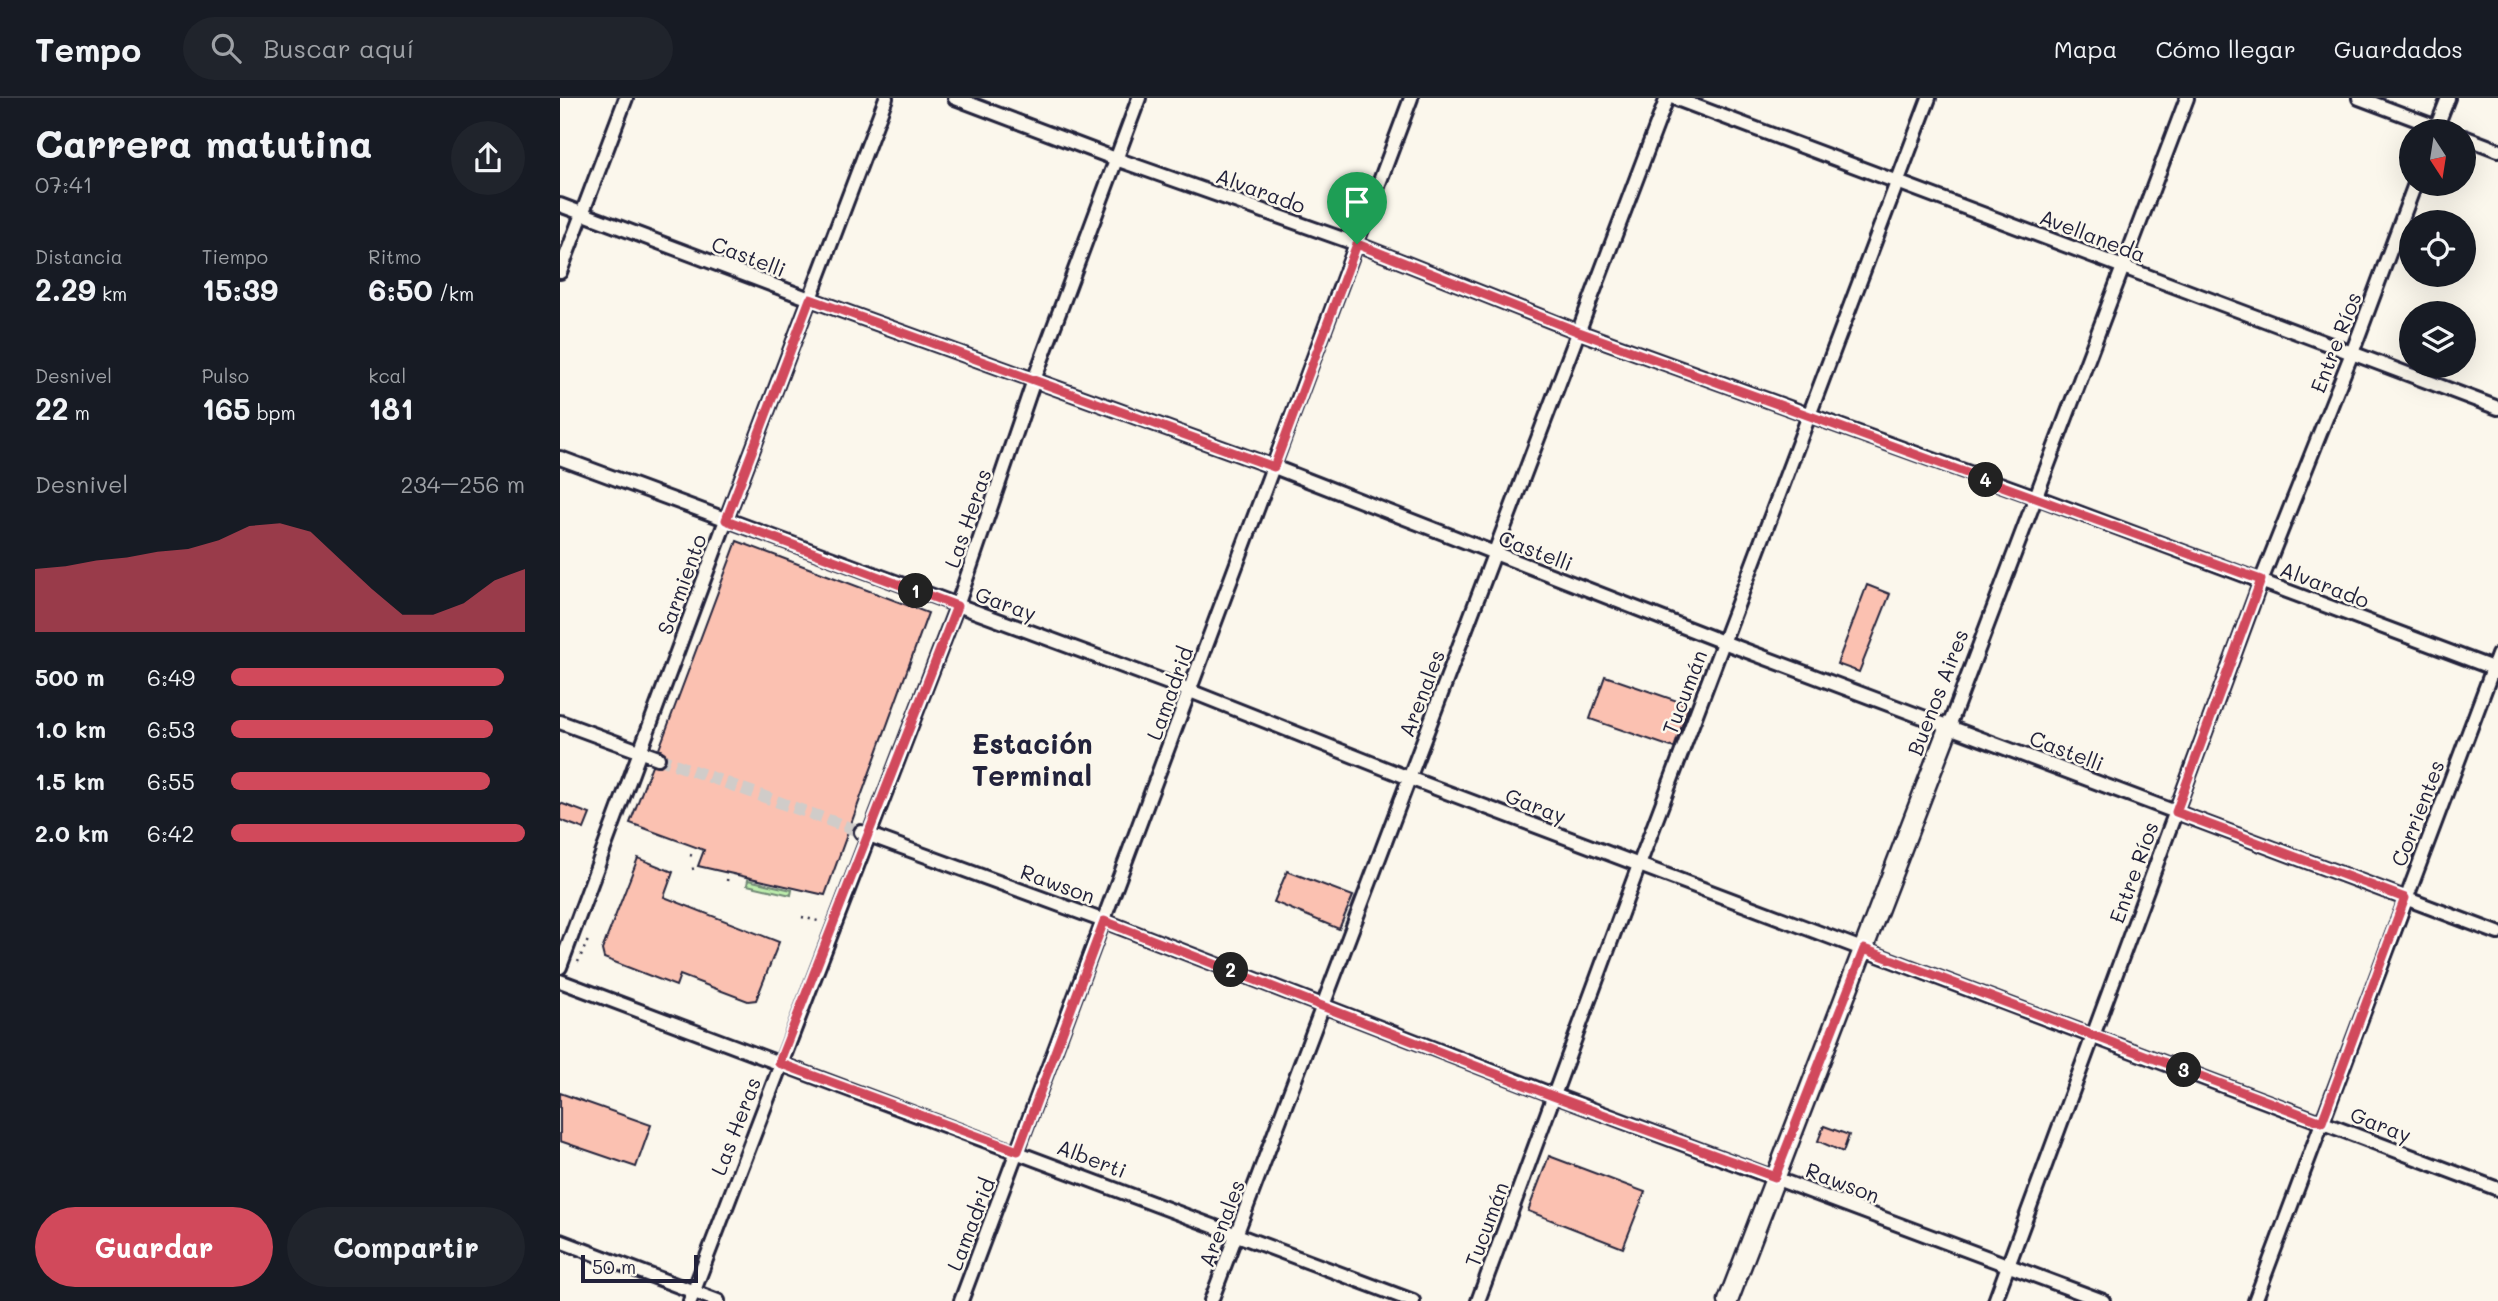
<!DOCTYPE html>
<html lang="es">
<head>
<meta charset="utf-8">
<style>
	:root { --surface:#171b24; --page:#20242c; --text:#f1f3f6; --muted:#9ea1a6; --line:#363941; --accent:#d1495b }
	body { margin:0; font-family:Mali,sans-serif; background:var(--page); color:var(--text); height:100vh; display:flex; flex-direction:column; font-size:26px; white-space:nowrap }
	* { box-sizing:border-box; margin:0 }
	p { font-size:23px; color:var(--muted) }
	.icon { flex:none; width:38px; height:38px; fill:none; stroke:currentColor; stroke-width:2; stroke-linecap:round; stroke-linejoin:round }
	.map { position:relative; flex:1; overflow:hidden }
	.details { display:flex; flex-direction:column; background:var(--surface); width:560px }
	.details>* { flex:none }
	.needle { width:46px; rotate:168deg }
	.controls { position:absolute; left:1839px; top:21px; display:grid; gap:14px }
	.controls a { display:grid; place-items:center; width:77px; height:77px; border-radius:50%; background:var(--surface); box-shadow:0 7px 28px #0002; font-size:35px }
	.scale { position:absolute; left:21px; bottom:18px; width:117px; box-sizing:border-box; padding-left:7px; border:4px solid #22223b; border-top:0; font-size:19px; line-height:24px; white-space:nowrap; color:#22223b; -webkit-text-stroke:5px #fbf7ec; paint-order:stroke }
	.pin { position:absolute; display:grid; place-items:center; width:60px; height:60px; color:#fff; margin:-72px -30px; border-radius:50% 50% 50% 0; rotate:-45deg; box-shadow:0 0 7px #0007 }
	.pin .icon { rotate:45deg }
	.km { position:absolute; width:35px; height:35px; margin:-18px; border-radius:50%; background:#222; color:#fff; font-size:19px; line-height:35px; text-align:center }
	.round { display:grid; place-items:center; flex:none; width:74px; height:74px; border-radius:37px; background:var(--page) }
	.summary { display:flex; align-items:center; justify-content:space-between; height:119px; padding:0 35px }
	h1 { font-size:38px; font-weight:700; line-height:52px }
	.figures { display:grid; grid-template-columns:repeat(3,1fr); gap:10px; height:119px; padding:7px 35px }
	.figures div { display:grid; align-content:center }
	.figures b { font-size:30px; font-weight:700 }
	.figures small { font-size:19px; font-weight:400 }
	.figures p { font-size:19px }
	.chart { height:196px; padding:14px 35px }
	.chart p { display:flex; justify-content:space-between }
	.chart svg { width:100%; height:126px; margin-top:7px; fill:var(--accent); opacity:.7 }
	.button { display:flex; gap:14px; margin-top:auto; padding:14px 35px }
	.button a { flex:1; height:80px; border-radius:42px; background:var(--accent); color:#fff; font-size:28px; font-weight:700; line-height:80px; text-align:center }
	.button a+a { background:var(--page); color:var(--text) }
	ul { padding:0 35px; list-style:none; font-size:23px }
	li { display:grid; grid-template-columns:112px 84px 1fr; align-items:center; height:52px }
	li i { height:18px; border-radius:9px; background:var(--accent) }
	header { display:flex; align-items:center; gap:42px; box-sizing:border-box; height:98px; padding:0 35px; background:var(--surface); border-bottom:2px solid var(--line) }
	header strong { font-size:33px }
	nav { display:flex; gap:38px; margin-inline-start:auto; font-size:24px }
	.search { width:490px; height:63px; background:var(--page); display:flex; align-items:center; gap:18px; box-sizing:border-box; padding:0 24px; border-radius:38px; color:var(--muted); font-size:26px }
	main { display:flex; flex:1; min-height:0 }
	.map>svg:first-child { display:block }
	.green { fill:#bdeead; stroke:#708874; stroke-width:2 }
	.building { fill:#fbc1b1; stroke:#22223b; stroke-width:2 }
	.lines { fill:none; stroke-linecap:round; stroke-linejoin:round }
	.street-tunnel { stroke:#d0ccc9; stroke-width:12; stroke-dasharray:12 6; stroke-linecap:butt }
	.street-casing { stroke:#22223b; stroke-width:18 }
	.secondary-casing { stroke:#22223b; stroke-width:23 }
	.path { stroke:#22223b; stroke-width:2.5; stroke-dasharray:2 5; stroke-linecap:butt }
	.street { stroke:#fbf7ec; stroke-width:12 }
	.secondary { stroke:#fbf7ec; stroke-width:18 }
	.route-casing { stroke:#fff; stroke-width:14 }
	.route { stroke:#d1495b; stroke-width:9 }
	.labels { text-anchor:middle; dominant-baseline:central; stroke-width:5; stroke-linejoin:round; paint-order:stroke }
	.street-label { font-size:21px; fill:#22223b; stroke:#fbf7ec }
	.district-label { font-size:28px; font-weight:bold; fill:#22223b; stroke:#fbf7ec }
</style>
</head>
<body>
<header>
<strong>Tempo</strong>
<div class="search"><svg class="icon" aria-label="search" viewBox="0 0 24 24"><circle cx="10" cy="10" r="6"/><path d="M15 15l6 6"/></svg>Buscar aquí</div>
<nav><a>Mapa</a><a>Cómo llegar</a><a>Guardados</a></nav>
</header>
<main>
<section class="details">
<div class="summary"><div><h1>Carrera matutina</h1><p>07:41</p></div><a class="round"><svg class="icon" aria-label="share" viewBox="0 0 24 24"><path d="M12 15V3M7 8l5-5 5 5M5 13v7h14v-7"/></svg></a></div>
<div class="figures">
<div><p>Distancia</p><b>2.29<small> km</small></b></div>
<div><p>Tiempo</p><b>15:39</b></div>
<div><p>Ritmo</p><b>6:50<small> /km</small></b></div>
</div>
<div class="figures">
<div><p>Desnivel</p><b>22<small> m</small></b></div>
<div><p>Pulso</p><b>165<small> bpm</small></b></div>
<div><p>kcal</p><b>181</b></div>
</div>
<div class="chart"><p><span>Desnivel</span>234–256 m</p>
<svg viewBox="0 0 160 44" preserveAspectRatio="none"><path d="M0 44V22L10 21L20 19L30 18L40 16L50 15L60 12L70 7L80 6L90 9L100 19L110 29L120 38L130 38L140 34L150 26L160 22V44z"/></svg>
</div>
<ul>
<li><b>500 m</b>6:49<i style="width:93%"></i></li>
<li><b>1.0 km</b>6:53<i style="width:89%"></i></li>
<li><b>1.5 km</b>6:55<i style="width:88%"></i></li>
<li><b>2.0 km</b>6:42<i style="width:100%"></i></li>
</ul>
<div class="button"><a>Guardar</a><a>Compartir</a></div>
</section>
<div class="map">
<svg width="1938" height="1203" viewBox="0 0 1938 1203">
	<rect width="100%" height="100%" fill="#fbf7ec"/>
	<filter id="ink" filterUnits="userSpaceOnUse"><feTurbulence type="fractalNoise" baseFrequency=".0143" numOctaves="2"/><feDisplacementMap in="SourceGraphic" scale="14" xChannelSelector="R" yChannelSelector="G"/><feConvolveMatrix kernelMatrix="1 2 1 2 8 2 1 2 1" color-interpolation-filters="sRGB"/></filter>
	<g filter="url(#ink)">
		<path class="green" d="M 188,782 L 232,792 L 231,797 L 187,787 Z"/>
		<g class="building">
			<path d="M 177,443 L 368,515 L 265,797 L 138,768 L 144,752 L 70,725 L 92,667 L 100,668 L 106,664 L 105,655 L 99,651 Z"/>
			<path d="M 1307,487 L 1330,496 L 1299,574 L 1277,566 Z"/>
			<path d="M 1045,578 L 1129,607 L 1114,650 L 1030,621 Z"/>
			<path d="M 0,705 L 30,716 L 24,731 L 0,722 Z"/>
			<path d="M 78,760 L 113,774 L 104,799 L 219,844 L 196,902 L 188,903 L 120,877 L 116,888 L 44,860 L 42,852 Z"/>
			<path d="M 727,773 L 793,798 L 779,831 L 714,804 Z"/>
			<path d="M 0,995 L 91,1027 L 76,1069 L 0,1043 Z"/>
			<path d="M 1264,1028 L 1289,1037 L 1283,1054 L 1258,1043 Z"/>
			<path d="M 989,1058 L 1085,1094 L 1063,1150 L 968,1113 Z"/>
		</g>
		<g class="lines">
			<path class="street-tunnel" d="M 98,660 L 301,734"/>
			<g class="street-casing">
				<g id="street">
					<path d="M 395,0 L 556,61 L 797,146 L 1019,234 L 1476,399 L 1938,572"/>
					<path d="M 1114,0 L 1938,310"/>
					<path d="M 1799,0 L 1887,33"/>
					<path d="M 1875,33 L 1888,0"/>
					<path d="M 1904,39 L 1938,52"/>
					<path d="M 0,107 L 250,201 L 714,369 L 1163,544 L 1938,835"/>
					<path d="M 0,174 L 66,0"/>
					<path d="M 0,360 L 630,593 L 849,680 L 1938,1091"/>
					<path d="M 0,624 L 98,660"/>
					<path d="M 1389,628 L 1627,0"/>
					<path d="M 301,734 L 544,823 L 993,997 L 1543,1203"/>
					<path d="M 0,869 L 166,422 L 326,0"/>
					<path d="M 0,883 L 853,1203"/>
					<path d="M 0,1143 L 158,1203"/>
					<path d="M 130,1203 L 397,508 L 474,282 L 579,0"/>
					<path d="M 401,1203 L 851,0"/>
					<path d="M 651,1203 L 1107,0"/>
					<path d="M 918,1203 L 1079,767 L 1369,0"/>
					<path d="M 1435,1203 L 1701,483 L 1792,255 L 1855,86"/>
					<path d="M 1695,1203 L 1938,557"/>
				</g>
			</g>
			<g class="secondary-casing">
				<path id="secondary" d="M 1168,1203 L 1389,628"/>
			</g>
			<g class="path">
				<path d="M 130,757 L 136,759"/>
				<path d="M 132,771 L 138,769"/>
				<path d="M 167,783 L 168,777"/>
				<path d="M 242,819 L 262,824"/>
				<path d="M 18,864 L 29,840"/>
			</g>
			<use href="#street" class="street"/>
			<use href="#secondary" class="secondary"/>
		</g>
	</g>
	<g class="lines" filter="url(#ink)">
		<g class="route-casing">
			<path id="route" d="M 797,146 L 1019,234 L 1701,482 L 1616,714 L 1845,800 L 1762,1024 L 1304,851 L 1215,1079 L 993,998 L 544,823 L 458,1053 L 219,965 L 397,508 L 166,422 L 250,201 L 714,369 Z"/>
		</g>
		<use href="#route" class="route"/>
	</g>
	<g class="labels">
		<g class="street-label">
			<text transform="translate(701 92) rotate(20)">Alvarado</text>
			<text transform="translate(1533 137) rotate(21)">Avellaneda</text>
			<text transform="translate(189 158) rotate(21)">Castelli</text>
			<text transform="translate(1775 244) rotate(-69)">Entre Ríos</text>
			<text transform="translate(407 420) rotate(-71)">Las Heras</text>
			<text transform="translate(976 452) rotate(21)">Castelli</text>
			<text transform="translate(121 486) rotate(-70)">Sarmiento</text>
			<text transform="translate(1765 486) rotate(21)">Alvarado</text>
			<text transform="translate(446 505) rotate(20)">Garay</text>
			<text transform="translate(1124 594) rotate(-69)">Tucumán</text>
			<text transform="translate(1377 594) rotate(-69)">Buenos Aires</text>
			<text transform="translate(609 595) rotate(-70)">Lamadrid</text>
			<text transform="translate(861 595) rotate(-69)">Arenales</text>
			<text transform="translate(1507 652) rotate(21)">Castelli</text>
			<text transform="translate(976 707) rotate(21)">Garay</text>
			<text transform="translate(1857 715) rotate(-69)">Corrientes</text>
			<text transform="translate(1573 774) rotate(-70)">Entre Ríos</text>
			<text transform="translate(498 785) rotate(20)">Rawson</text>
			<text transform="translate(1821 1026) rotate(21)">Garay</text>
			<text transform="translate(175 1028) rotate(-69)">Las Heras</text>
			<text transform="translate(532 1060) rotate(21)">Alberti</text>
			<text transform="translate(1283 1084) rotate(21)">Rawson</text>
			<text transform="translate(661 1125) rotate(-69)">Arenales</text>
			<text transform="translate(410 1126) rotate(-69)">Lamadrid</text>
			<text transform="translate(926 1126) rotate(-70)">Tucumán</text>
		</g>
		<g class="district-label">
			<text x="472" y="645">Estación<tspan x="472" dy="32">Terminal</tspan></text>
		</g>
	</g>
</svg>
<div class="controls">
<a><svg class="needle" viewBox="-14 -14 28 28"><path d="M0-13l5 13h-10z" fill="#e53935"/><path d="M0 13l5-13h-10z" fill="#9ea1a6"/></svg></a>
<a><svg class="icon" aria-label="locate" viewBox="0 0 24 24"><circle cx="12" cy="12" r="6"/><path d="M12 2v4M12 18v4M2 12h4M18 12h4"/></svg></a>
<a><svg class="icon" aria-label="layers" viewBox="0 0 24 24"><path d="M12 4l9 5-9 5-9-5zM3 14l9 5 9-5"/></svg></a>
</div>
<div class="scale">50 m</div>
<div class="pin" style="left:797px;top:146px;background:#1e9e55"><svg class="icon" aria-label="arrive" viewBox="0 0 24 24"><path d="M6 21V4h12l-3 4 3 4H6"/></svg></div>
<b class="km" style="left:356px;top:493px">1</b>
<b class="km" style="left:671px;top:872px">2</b>
<b class="km" style="left:1624px;top:972px">3</b>
<b class="km" style="left:1426px;top:382px">4</b>
</div>
</main>
</body>
</html>
